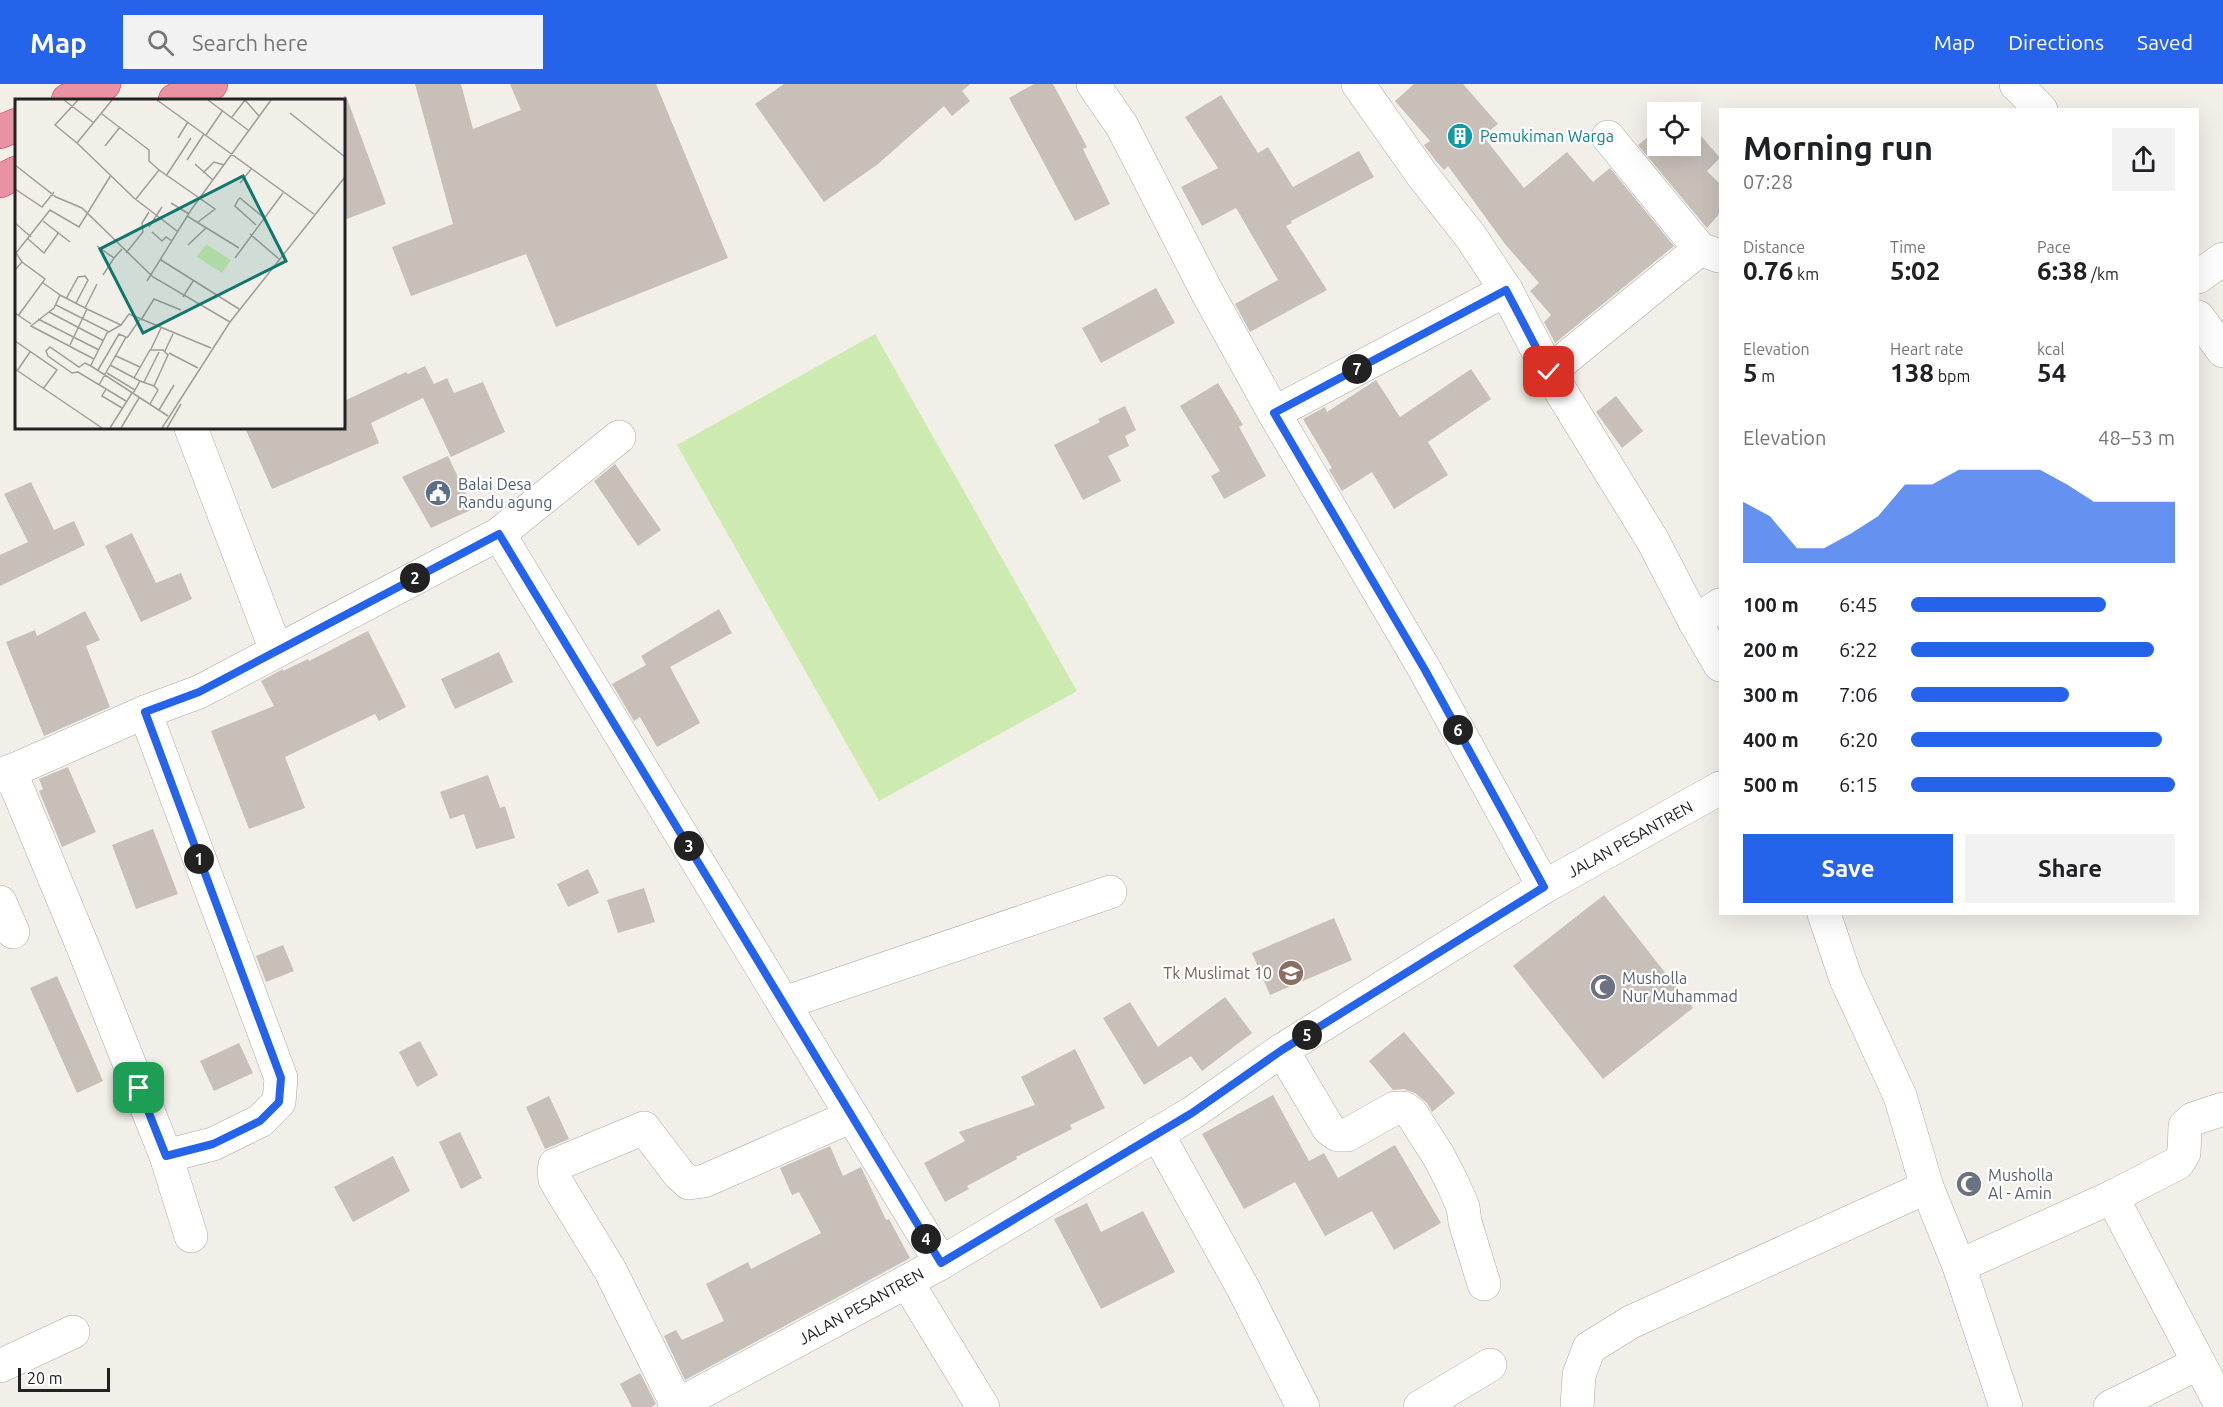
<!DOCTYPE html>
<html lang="en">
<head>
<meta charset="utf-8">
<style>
	:root { --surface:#fff; --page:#f2f2f2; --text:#202124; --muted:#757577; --accent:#2563eb }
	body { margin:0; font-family:Ubuntu,sans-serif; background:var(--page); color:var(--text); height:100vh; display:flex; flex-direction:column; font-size:22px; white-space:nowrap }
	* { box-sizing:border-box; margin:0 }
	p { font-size:20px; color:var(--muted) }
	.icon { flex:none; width:33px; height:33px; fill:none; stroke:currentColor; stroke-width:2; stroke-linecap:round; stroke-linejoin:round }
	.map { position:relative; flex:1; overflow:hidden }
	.details { position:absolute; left:1719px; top:24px; width:480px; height:807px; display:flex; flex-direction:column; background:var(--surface); border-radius:0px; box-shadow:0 6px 24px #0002 }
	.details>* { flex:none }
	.fabs { position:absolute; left:1647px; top:18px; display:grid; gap:12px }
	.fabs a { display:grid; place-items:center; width:54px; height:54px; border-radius:0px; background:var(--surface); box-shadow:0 6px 24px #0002; font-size:30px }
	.scale { position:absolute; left:18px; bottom:15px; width:92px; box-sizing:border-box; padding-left:6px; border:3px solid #222; border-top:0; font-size:16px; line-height:21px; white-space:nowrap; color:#222; -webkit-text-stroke:4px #fff; paint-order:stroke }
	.pin { position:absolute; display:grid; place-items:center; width:51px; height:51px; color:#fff; margin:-26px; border-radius:12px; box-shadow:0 3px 9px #0006 }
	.km { position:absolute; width:30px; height:30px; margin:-15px; border-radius:50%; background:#222; color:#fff; font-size:16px; line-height:30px; text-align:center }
	.round { display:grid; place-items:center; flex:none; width:63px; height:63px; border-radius:0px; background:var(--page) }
	.summary { display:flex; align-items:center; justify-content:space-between; height:102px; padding:0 24px }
	h1 { font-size:33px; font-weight:700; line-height:45px }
	.metrics { display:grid; grid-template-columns:repeat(3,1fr); gap:9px; height:102px; padding:6px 24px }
	.metrics div { display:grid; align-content:center }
	.metrics b { font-size:26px; font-weight:700 }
	.metrics small { font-size:16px; font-weight:400 }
	.metrics p { font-size:16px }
	.chart { height:168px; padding:12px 24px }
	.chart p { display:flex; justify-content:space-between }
	.chart svg { width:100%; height:108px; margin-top:6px; fill:var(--accent); opacity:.7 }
	.primary-button { display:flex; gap:12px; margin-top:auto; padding:12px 24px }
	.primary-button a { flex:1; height:69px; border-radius:0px; background:var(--accent); color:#fff; font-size:24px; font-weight:700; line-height:69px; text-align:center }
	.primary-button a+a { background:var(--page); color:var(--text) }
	ul { padding:0 24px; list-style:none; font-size:20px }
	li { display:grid; grid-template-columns:96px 72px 1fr; align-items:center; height:45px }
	li i { height:15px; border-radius:8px; background:var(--accent) }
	header { display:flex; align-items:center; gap:36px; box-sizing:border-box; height:84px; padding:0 30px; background:var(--accent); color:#fff }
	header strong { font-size:28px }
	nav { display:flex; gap:33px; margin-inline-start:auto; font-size:21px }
	.search { width:420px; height:54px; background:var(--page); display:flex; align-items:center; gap:15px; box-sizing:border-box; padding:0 21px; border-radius:0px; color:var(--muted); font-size:22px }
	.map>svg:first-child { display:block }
	.grass { fill:#cdebb0 }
	.building { fill:#c7bfb8 }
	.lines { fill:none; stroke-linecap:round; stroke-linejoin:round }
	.minor-casing { stroke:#a9a9a9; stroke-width:34 }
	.highway-casing { stroke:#dc2a67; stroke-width:34 }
	.minor { stroke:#fff; stroke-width:33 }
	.highway { stroke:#e892a2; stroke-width:33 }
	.route-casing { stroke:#fff; stroke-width:12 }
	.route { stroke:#2563eb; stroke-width:8 }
	.labels { text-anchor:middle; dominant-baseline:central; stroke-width:4.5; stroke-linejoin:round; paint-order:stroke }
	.culture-label { font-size:16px; fill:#0d838f; stroke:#fff; text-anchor:start }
	.service-label { font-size:16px; fill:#4e5e75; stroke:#fff; text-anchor:start }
	.street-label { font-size:16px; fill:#222; stroke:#fff }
	.education-label { font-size:16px; fill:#785e54; stroke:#fff; text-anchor:end }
	.worship-label { font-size:16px; fill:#5b616d; stroke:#fff; text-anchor:start }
	.inset-road { fill:none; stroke:#9f9d99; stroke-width:1.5 }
	.view { fill:#0f766e; fill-opacity:0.15; stroke:#0f766e; stroke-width:3 }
	.inset-edge { fill:none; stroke:#222; stroke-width:3 }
</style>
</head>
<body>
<header>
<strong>Map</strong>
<div class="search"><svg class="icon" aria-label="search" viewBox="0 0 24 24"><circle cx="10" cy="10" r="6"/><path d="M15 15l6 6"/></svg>Search here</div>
<nav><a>Map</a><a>Directions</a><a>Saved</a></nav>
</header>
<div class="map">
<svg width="2223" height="1323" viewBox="0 0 2223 1323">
	<rect width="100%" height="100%" fill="#f2efe9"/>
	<path class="grass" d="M 875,250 L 1077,607 L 879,717 L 677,361 Z"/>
	<g class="building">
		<path d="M 415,0 L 461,0 L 473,45 L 521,26 L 510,0 L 656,0 L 728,174 L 556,243 L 526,170 L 411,212 L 392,163 L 453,140 Z"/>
		<path d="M 784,0 L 970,0 L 962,7 L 970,17 L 952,32 L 944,22 L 878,80 L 824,118 L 755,20 Z"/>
		<path d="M 1034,0 L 1053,0 L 1087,63 L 1083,65 L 1110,120 L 1075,137 L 1009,14 Z"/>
		<path d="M 1414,0 L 1463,0 L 1498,40 L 1483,52 L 1524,104 L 1567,68 L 1593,98 L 1610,84 L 1674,162 L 1555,259 L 1544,238 L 1551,231 L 1530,207 L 1539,199 L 1505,160 L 1448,82 L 1444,86 L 1436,77 L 1424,61 L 1430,57 L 1395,17 Z"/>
		<path d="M 1221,11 L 1258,69 L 1268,63 L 1293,103 L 1359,67 L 1374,93 L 1291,137 L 1292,139 L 1286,142 L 1327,206 L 1250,248 L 1235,220 L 1278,196 L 1236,124 L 1202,142 L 1181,103 L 1218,84 L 1185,33 Z"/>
		<path d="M 344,12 L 346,12 L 386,120 L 344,136 Z"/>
		<path d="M 1690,39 L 1720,74 L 1707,87 L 1720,100 L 1720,129 L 1707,144 L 1638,61 L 1658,45 L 1658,62 L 1690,62 Z"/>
		<path d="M 1156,204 L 1175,239 L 1101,279 L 1082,244 Z"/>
		<path d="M 425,282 L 434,300 L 447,294 L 454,309 L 483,298 L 505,348 L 451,373 L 423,314 L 371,339 L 379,359 L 272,405 L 245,344 L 344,344 L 344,317 L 406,288 L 408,290 Z"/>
		<path d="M 1471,285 L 1491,315 L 1428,358 L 1448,391 L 1394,425 L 1372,388 L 1342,407 L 1329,386 L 1332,384 L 1303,335 L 1325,323 L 1327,328 L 1376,296 L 1400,333 Z"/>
		<path d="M 1218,299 L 1243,341 L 1239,343 L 1266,392 L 1224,415 L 1211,392 L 1220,387 L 1180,322 Z"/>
		<path d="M 1616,312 L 1643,347 L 1622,364 L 1596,328 Z"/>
		<path d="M 1125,322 L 1136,346 L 1125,352 L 1129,362 L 1108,372 L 1121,397 L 1083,416 L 1054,361 L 1100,338 L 1098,335 Z"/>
		<path d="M 448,372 L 473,425 L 431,444 L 402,393 Z"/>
		<path d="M 615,380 L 661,446 L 638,462 L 594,397 Z"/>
		<path d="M 31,398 L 54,446 L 74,437 L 85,461 L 0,502 L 0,471 L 28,458 L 4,410 Z"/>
		<path d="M 132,449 L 156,499 L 181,489 L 192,515 L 141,538 L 105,462 Z"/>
		<path d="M 719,525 L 732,549 L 670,583 L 700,639 L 657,663 L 640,633 L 634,637 L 612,600 L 646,581 L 641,572 Z"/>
		<path d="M 85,527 L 100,556 L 86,562 L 110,623 L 44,652 L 6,558 L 35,546 L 37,552 Z"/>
		<path d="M 368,547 L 406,623 L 379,637 L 375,630 L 285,673 L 305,724 L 249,745 L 211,647 L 274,622 L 261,597 L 283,585 L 283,587 L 308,575 L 309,577 Z"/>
		<path d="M 499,568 L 513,598 L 455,625 L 441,595 Z"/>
		<path d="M 68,683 L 96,748 L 62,763 L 39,707 L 43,705 L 39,695 Z"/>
		<path d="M 488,691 L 500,724 L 505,722 L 515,754 L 476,765 L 464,730 L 450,735 L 440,708 Z"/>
		<path d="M 153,745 L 178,810 L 136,825 L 112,761 Z"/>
		<path d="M 588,785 L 599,809 L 568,823 L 557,800 Z"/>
		<path d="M 644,804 L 655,838 L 618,849 L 607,816 Z"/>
		<path d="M 1604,811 L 1693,924 L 1603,995 L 1513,882 Z"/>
		<path d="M 1334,834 L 1352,876 L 1270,911 L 1252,869 Z"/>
		<path d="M 283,861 L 294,887 L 266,898 L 256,872 Z"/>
		<path d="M 57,892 L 103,997 L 77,1009 L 30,904 Z"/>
		<path d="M 1225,913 L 1252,949 L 1202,987 L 1191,972 L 1144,1001 L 1103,934 L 1130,918 L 1158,963 Z"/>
		<path d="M 1404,948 L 1455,1009 L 1432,1028 L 1427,1019 L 1415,1009 L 1404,1005 L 1393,1006 L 1369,977 Z"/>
		<path d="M 420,957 L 438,991 L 417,1003 L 399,968 Z"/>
		<path d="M 239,959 L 253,989 L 214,1007 L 200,977 Z"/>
		<path d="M 1075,965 L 1105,1024 L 1070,1041 L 1072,1045 L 1016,1073 L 1017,1075 L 967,1102 L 969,1105 L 945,1118 L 924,1079 L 965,1057 L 959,1048 L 1035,1021 L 1021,993 Z"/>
		<path d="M 1273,1011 L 1309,1077 L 1324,1069 L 1338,1094 L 1395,1061 L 1441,1139 L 1394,1166 L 1372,1127 L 1325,1152 L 1295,1098 L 1244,1125 L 1202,1050 Z"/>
		<path d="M 549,1012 L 569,1055 L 545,1065 L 526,1023 Z"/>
		<path d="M 460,1048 L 482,1094 L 461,1105 L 439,1058 Z"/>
		<path d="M 830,1062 L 843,1092 L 861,1083 L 886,1136 L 889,1135 L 910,1174 L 685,1296 L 664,1252 L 676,1246 L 682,1256 L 724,1237 L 706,1200 L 748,1178 L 751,1185 L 821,1149 L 799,1108 L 792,1111 L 780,1084 Z"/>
		<path d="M 393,1072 L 410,1107 L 353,1138 L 334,1103 Z"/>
		<path d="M 1087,1119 L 1101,1148 L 1143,1127 L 1175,1188 L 1101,1225 L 1054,1135 Z"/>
		<path d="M 640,1289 L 656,1320 L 652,1323 L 632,1323 L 620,1300 Z"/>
	</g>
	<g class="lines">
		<g class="minor-casing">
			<g id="minor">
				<path d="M 1093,0 L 1122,42 L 1207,208 L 1274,329 L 1425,586 L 1544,803"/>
				<path d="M 1358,0 L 1423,92 L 1471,153 L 1506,206 L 1549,288 L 1653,457 L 1695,538 L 1720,581"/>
				<path d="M 2016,0 L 2041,26"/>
				<path d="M 1608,53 L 1700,165 L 1719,172"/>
				<path d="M 2198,193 L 2223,175"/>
				<path d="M 2198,233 L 2223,267"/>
				<path d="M 1549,288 L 1700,165"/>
				<path d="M 1274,329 L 1506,206"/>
				<path d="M 191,344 L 276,566"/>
				<path d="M 499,450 L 941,1179"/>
				<path d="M 1695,538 L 1720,521"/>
				<path d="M 10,687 L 85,868 L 166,1072 L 213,1060 L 260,1037 L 279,1018 L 281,994 L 145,628"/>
				<path d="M 0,692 L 145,628 L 199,608 L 499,450 L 619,353"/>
				<path d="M 0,818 L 13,848"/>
				<path d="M 1824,830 L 1846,895 L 1900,1012 L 1927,1103 L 1959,1182 L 2006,1323"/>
				<path d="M 784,919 L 1110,808"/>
				<path d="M 1282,966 L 1329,1045 L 1338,1051 L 1347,1051 L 1395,1024 L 1404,1024 L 1411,1029 L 1438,1071 L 1452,1098 L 1463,1123 L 1465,1138 L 1484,1200"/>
				<path d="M 1157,1049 L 1243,1204 L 1303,1323"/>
				<path d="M 166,1072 L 191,1152"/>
				<path d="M 2112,1113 L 2178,1079 L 2184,1069 L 2185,1042 L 2193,1035 L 2223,1025"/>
				<path d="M 1959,1182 L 2112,1113 L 2222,1323"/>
				<path d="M 907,1198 L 983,1323"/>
				<path d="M 0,1282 L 73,1248"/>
				<path d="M 674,1323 L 941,1179 L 1192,1029 L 1282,966 L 1544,803 L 1720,704"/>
				<path d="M 678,1323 L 610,1186 L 555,1096 L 554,1088 L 555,1081 L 644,1044 L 679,1090 L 689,1099 L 704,1097 L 852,1032"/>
				<path d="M 1420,1323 L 1490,1281"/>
				<path d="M 1577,1323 L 1579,1291 L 1589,1264 L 1631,1238 L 1927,1103"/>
				<path d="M 2110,1323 L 2199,1279"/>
			</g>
		</g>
		<g class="highway-casing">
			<g id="highway">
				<path d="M 68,16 L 104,0"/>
				<path d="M 175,16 L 211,0"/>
				<path d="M 0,48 L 16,41"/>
				<path d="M 0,97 L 16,89"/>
			</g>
		</g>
		<use href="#minor" class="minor"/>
		<use href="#highway" class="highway"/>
	</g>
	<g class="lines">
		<g class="route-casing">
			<path id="route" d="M 139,1004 L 166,1072 L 213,1060 L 260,1037 L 279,1018 L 281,994 L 145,628 L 199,608 L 499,450 L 941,1179 L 1192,1029 L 1282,966 L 1544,803 L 1425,586 L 1274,329 L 1506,206 L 1549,288"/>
		</g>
		<use href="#route" class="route"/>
	</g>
	<defs>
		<g id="building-disc" transform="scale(1.35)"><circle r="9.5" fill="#0f9aa8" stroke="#fff"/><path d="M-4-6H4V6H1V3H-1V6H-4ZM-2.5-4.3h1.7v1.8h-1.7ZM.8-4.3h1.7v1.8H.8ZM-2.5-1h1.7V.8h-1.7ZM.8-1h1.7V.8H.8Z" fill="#fff"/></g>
		<g id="civic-disc" transform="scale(1.35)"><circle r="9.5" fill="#5c6f8a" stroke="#fff"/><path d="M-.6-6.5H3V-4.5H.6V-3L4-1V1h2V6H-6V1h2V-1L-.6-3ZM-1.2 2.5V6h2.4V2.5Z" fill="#fff"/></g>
		<g id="school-disc" transform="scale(1.35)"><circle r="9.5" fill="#8d6e63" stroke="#fff"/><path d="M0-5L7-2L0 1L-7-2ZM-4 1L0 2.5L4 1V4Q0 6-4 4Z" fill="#fff"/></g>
		<g id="mosque-disc" transform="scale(1.35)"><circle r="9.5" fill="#6b7280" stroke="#fff"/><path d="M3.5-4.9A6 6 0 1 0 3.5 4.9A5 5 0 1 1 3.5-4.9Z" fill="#fff"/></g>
	</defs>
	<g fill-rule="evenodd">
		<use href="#building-disc" x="1460" y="52"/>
		<use href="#civic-disc" x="438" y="409"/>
		<use href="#school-disc" x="1291" y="889"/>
		<use href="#mosque-disc" x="1603" y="903"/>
		<use href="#mosque-disc" x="1969" y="1100"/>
	</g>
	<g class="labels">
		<g class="culture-label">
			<text x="1480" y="52">Pemukiman Warga</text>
		</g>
		<g class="service-label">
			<text x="458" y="400">Balai Desa<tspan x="458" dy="18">Randu agung</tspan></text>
		</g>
		<g class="street-label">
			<text transform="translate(1630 755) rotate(-29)">JALAN PESANTREN</text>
			<text transform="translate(861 1222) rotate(-29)">JALAN PESANTREN</text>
		</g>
		<g class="education-label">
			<text x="1272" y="889">Tk Muslimat 10</text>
		</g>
		<g class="worship-label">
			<text x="1622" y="894">Musholla<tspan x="1622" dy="18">Nur Muhammad</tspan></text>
			<text x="1988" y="1091">Musholla<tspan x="1988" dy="18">Al - Amin</tspan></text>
		</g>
	</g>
	<g transform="translate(15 15)">
		<rect width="330" height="330" fill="#f2efe9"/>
		<path d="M 191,145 L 216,161 L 207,174 L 182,158 Z" fill="#cdebb0"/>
		<path class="inset-road" d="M 49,1 L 79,24M 97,1 L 62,44 L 119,99 L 162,132M 142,1 L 299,115M 193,1 L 233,31M 230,1 L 244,17M 275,14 L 330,58M 87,15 L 134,51 L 134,62 L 144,71M 217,18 L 230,1M 191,36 L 208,11M 163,39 L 173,23M 62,44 L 40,26 L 63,1M 90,47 L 105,28M 172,61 L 189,35M 180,65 L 198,81M 0,66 L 41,98 L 67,109 L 138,178 L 215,223M 188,74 L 199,63 L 209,66M 151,77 L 176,39M 225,84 L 237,69M 0,90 L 27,108 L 39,93M 121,100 L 144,71 L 200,110 L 183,123M 156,104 L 174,115M 172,117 L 224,149M 28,122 L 55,143M 0,124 L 16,138M 241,126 L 220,107 L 223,101 L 225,99 L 248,118M 134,128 L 147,108M 137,133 L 147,142 L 151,138 L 157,142M 235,135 L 264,160M 13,140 L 29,154 L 44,133M 173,146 L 191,129M 82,147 L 99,159 L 107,150M 111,154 L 128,133 L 127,124 L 134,113M 220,159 L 268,94M 146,161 L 224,210M 0,171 L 7,163 L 1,154 L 35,111 L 64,128 L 96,76M 88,176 L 99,159M 132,182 L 176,111 L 256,1M 28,184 L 45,196 L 39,209 L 16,227 L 79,260M 45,196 L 72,210M 168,198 L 178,182M 51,200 L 63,178 L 70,177 L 73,181 L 61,204M 41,206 L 94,233 L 106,226M 70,209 L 82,185M 34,213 L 89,242M 0,214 L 16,225M 3,217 L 30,180 L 7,163M 23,220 L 84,251M 126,221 L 139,200 L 166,211M 112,239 L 125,220M 0,242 L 42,271 L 28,290M 55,246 L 72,210 L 106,226 L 114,215 L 196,249M 136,250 L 146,229M 150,252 L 158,235M 154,254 L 183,269M 101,257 L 125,268M 76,266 L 93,232M 95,266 L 125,282M 0,270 L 87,329M 83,271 L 104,235 L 111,238 L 84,286M 2,272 L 15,253M 92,274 L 120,291 L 118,294M 119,279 L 135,251 L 148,251 L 153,256 L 139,287M 129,283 L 144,253M 91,290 L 87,297 L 107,309M 120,291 L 125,282 L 139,287M 111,302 L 63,273 L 57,274 L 33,257 L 31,252 L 35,248 L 64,268 L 70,264 L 76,267 L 153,317M 135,305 L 143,291 L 139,287M 144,311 L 159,286M 95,329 L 117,294M 106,329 L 124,299M 147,329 L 215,223 L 330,78M 152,329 L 166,305"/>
		<path class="view" d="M 228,77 L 271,162 L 128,234 L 85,150 Z"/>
		<rect width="330" height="330" class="inset-edge"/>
	</g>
</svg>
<div class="fabs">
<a><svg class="icon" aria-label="locate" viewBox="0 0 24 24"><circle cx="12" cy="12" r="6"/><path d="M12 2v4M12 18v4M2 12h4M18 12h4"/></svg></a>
</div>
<div class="scale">20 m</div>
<div class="pin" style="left:139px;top:1004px;background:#1e9e55"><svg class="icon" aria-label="arrive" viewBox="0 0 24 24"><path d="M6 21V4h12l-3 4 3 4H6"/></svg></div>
<div class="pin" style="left:1549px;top:288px;background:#d93025"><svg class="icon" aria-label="check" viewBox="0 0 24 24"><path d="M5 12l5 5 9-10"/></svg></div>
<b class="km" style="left:199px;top:775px">1</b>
<b class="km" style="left:415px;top:494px">2</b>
<b class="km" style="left:689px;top:762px">3</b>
<b class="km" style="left:926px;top:1155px">4</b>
<b class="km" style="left:1307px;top:951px">5</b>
<b class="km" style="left:1458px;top:646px">6</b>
<b class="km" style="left:1357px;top:285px">7</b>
<section class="details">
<div class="summary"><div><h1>Morning run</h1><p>07:28</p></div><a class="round"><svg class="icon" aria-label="share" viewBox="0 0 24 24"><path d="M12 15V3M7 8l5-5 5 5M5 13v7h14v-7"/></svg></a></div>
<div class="metrics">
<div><p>Distance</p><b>0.76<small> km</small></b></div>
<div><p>Time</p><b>5:02</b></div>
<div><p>Pace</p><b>6:38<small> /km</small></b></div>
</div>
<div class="metrics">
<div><p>Elevation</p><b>5<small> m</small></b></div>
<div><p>Heart rate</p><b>138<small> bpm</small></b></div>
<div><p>kcal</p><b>54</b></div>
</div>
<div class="chart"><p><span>Elevation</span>48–53 m</p>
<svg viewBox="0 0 160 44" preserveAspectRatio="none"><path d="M0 44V19L10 25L20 38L30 38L40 32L50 25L60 12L70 12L80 6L90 6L100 6L110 6L120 12L130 19L140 19L150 19L160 19V44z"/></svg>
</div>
<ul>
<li><b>100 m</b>6:45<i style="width:74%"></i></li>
<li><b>200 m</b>6:22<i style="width:92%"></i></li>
<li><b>300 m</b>7:06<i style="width:60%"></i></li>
<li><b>400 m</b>6:20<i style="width:95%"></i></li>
<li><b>500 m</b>6:15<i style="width:100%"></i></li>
</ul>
<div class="primary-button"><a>Save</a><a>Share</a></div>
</section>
</div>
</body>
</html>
